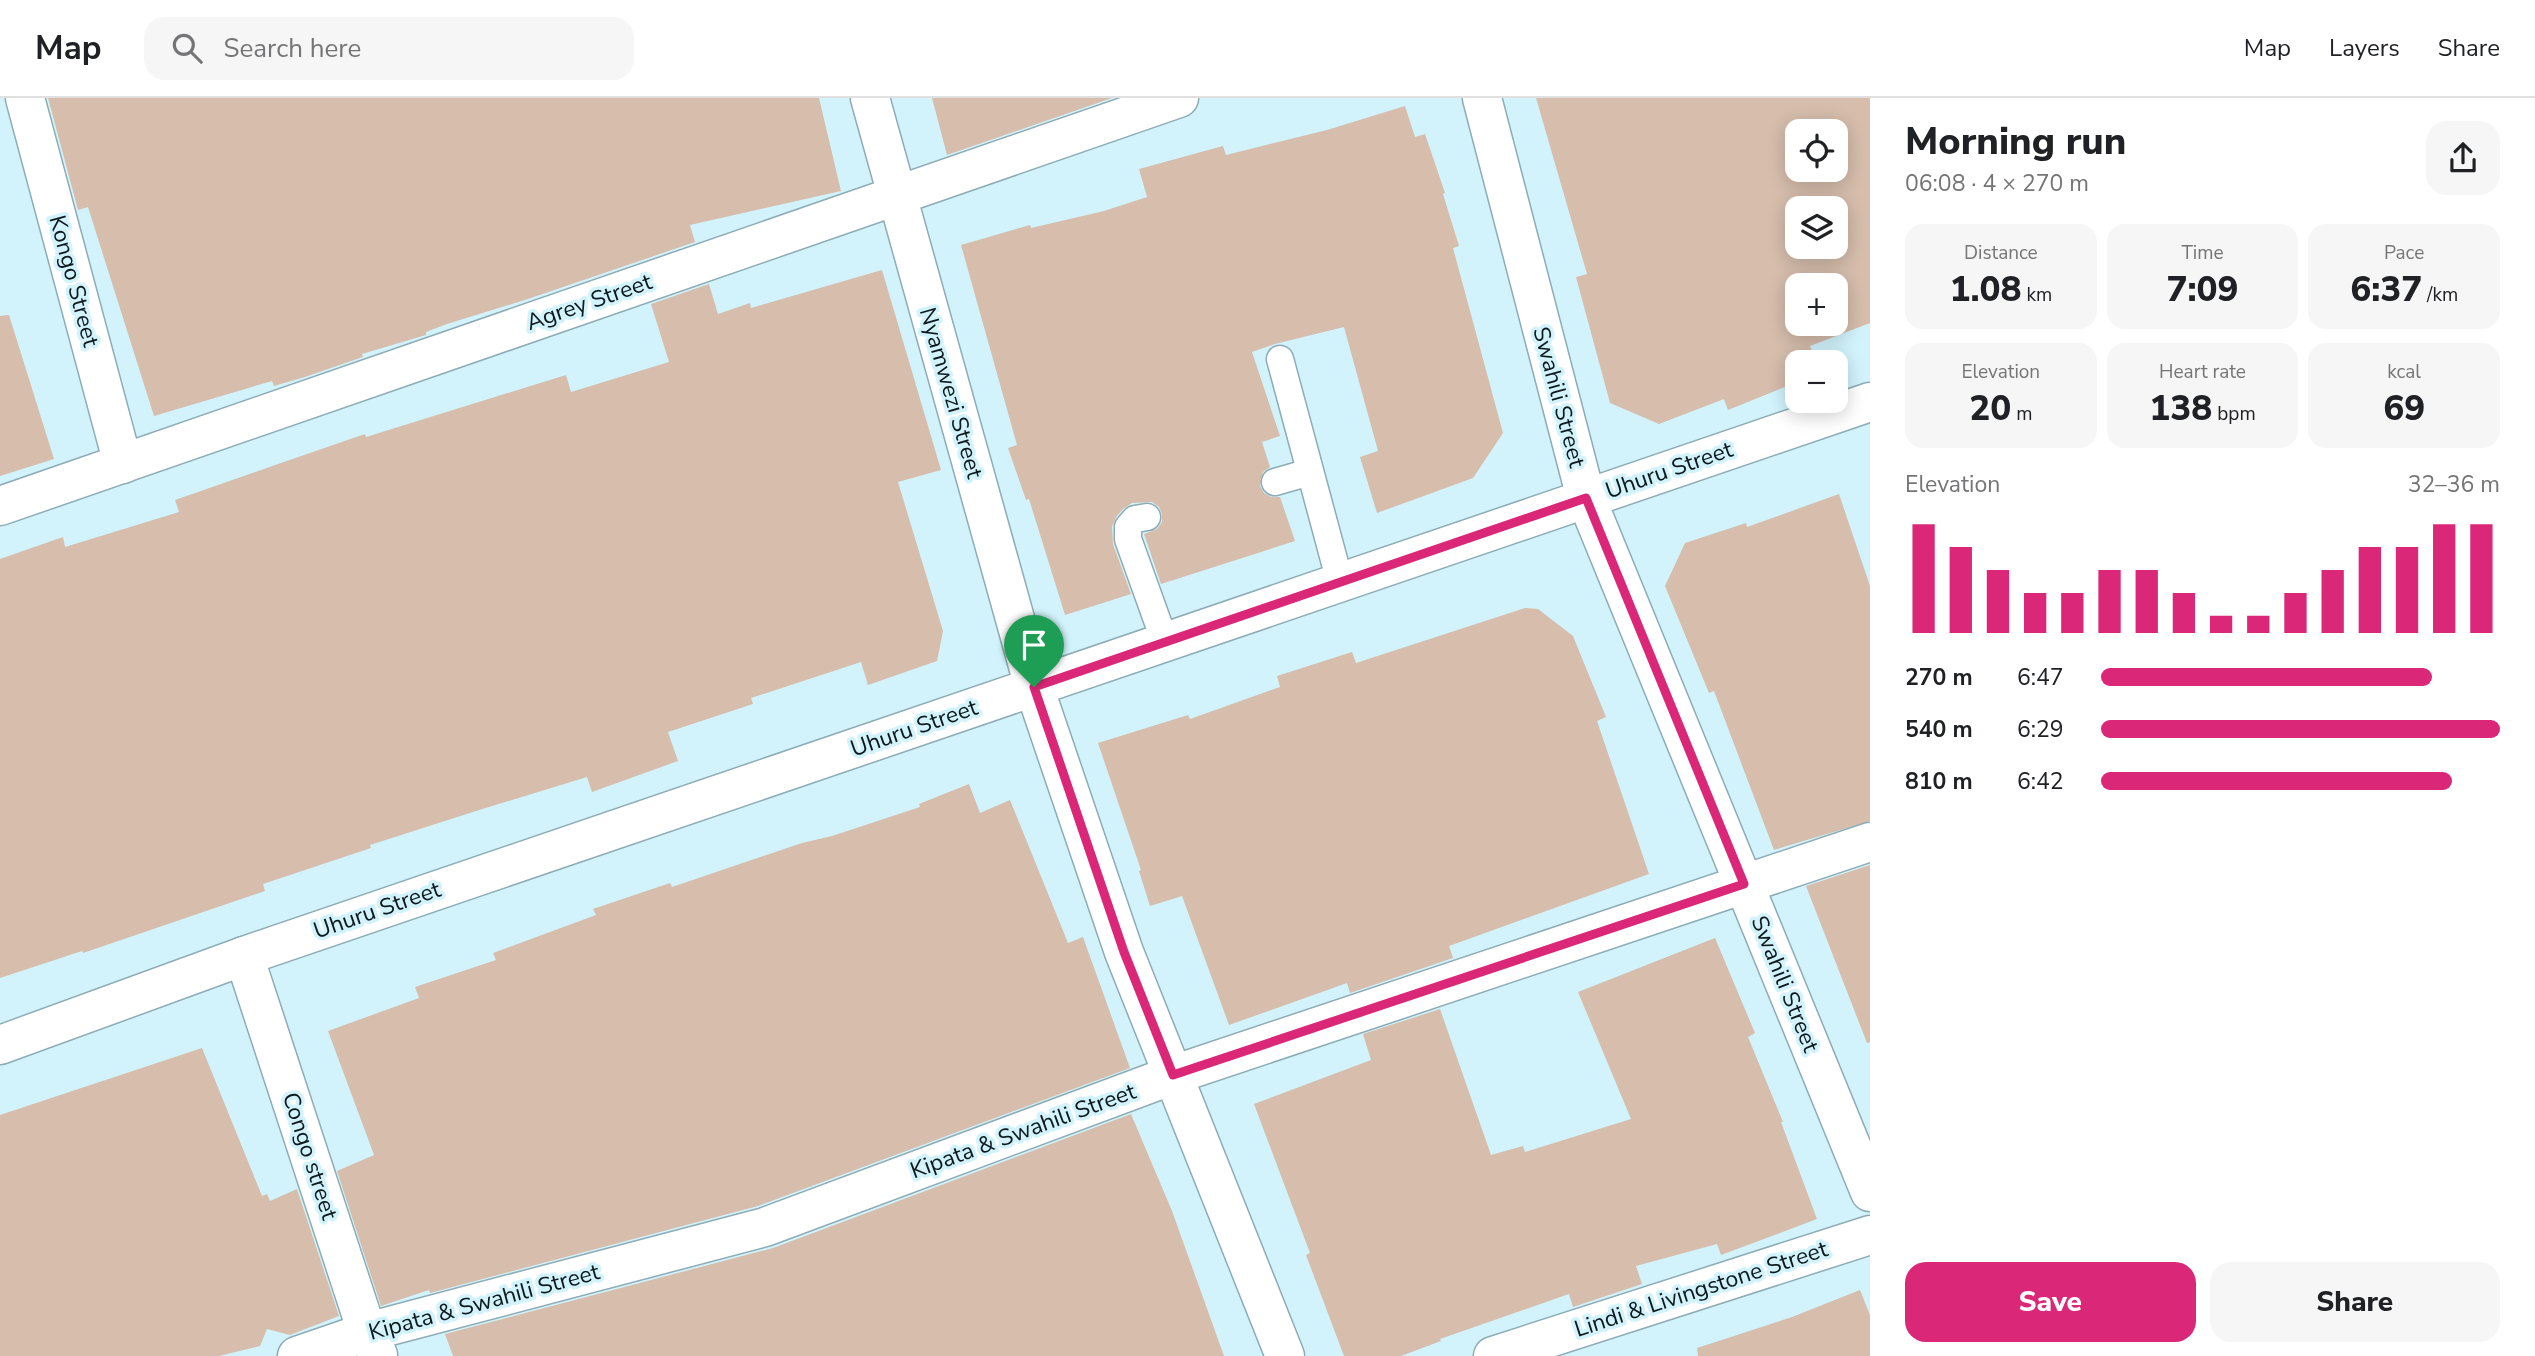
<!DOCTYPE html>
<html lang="en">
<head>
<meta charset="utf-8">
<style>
	:root { --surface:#fff; --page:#f6f6f6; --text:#202124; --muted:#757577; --line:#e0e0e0; --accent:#db2777 }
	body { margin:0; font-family:"Nunito Sans",sans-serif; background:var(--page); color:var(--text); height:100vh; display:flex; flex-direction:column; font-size:26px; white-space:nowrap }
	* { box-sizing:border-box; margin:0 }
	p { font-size:23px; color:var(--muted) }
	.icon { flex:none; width:38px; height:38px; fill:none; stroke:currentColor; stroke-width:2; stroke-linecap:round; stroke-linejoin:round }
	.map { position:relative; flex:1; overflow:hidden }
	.drawer { display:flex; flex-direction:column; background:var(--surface); width:665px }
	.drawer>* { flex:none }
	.controls { position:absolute; left:1785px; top:21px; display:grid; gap:14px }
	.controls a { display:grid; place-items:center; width:63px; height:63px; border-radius:14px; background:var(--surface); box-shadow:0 4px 18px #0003; font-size:35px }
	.pin { position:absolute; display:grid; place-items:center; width:60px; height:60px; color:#fff; margin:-72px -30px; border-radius:50% 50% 50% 0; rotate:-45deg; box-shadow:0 0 7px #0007 }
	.pin .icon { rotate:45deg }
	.round { display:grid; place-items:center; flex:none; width:74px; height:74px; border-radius:21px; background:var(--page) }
	.overview { display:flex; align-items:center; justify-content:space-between; height:119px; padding:0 35px }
	h1 { font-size:38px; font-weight:800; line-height:52px }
	.figures { display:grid; grid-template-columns:repeat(3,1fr); gap:10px; height:119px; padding:7px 35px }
	.figures div { display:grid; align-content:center; border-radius:18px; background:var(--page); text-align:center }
	.figures b { font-size:35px; font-weight:800 }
	.figures small { font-size:19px; font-weight:400 }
	.figures p { font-size:19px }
	.chart { height:196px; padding:14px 35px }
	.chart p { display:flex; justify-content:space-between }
	.chart svg { width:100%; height:126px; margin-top:7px; stroke:var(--accent); stroke-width:6 }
	.action { display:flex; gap:14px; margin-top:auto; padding:14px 35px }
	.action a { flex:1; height:80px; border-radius:21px; background:var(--accent); color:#fff; font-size:28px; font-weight:800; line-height:80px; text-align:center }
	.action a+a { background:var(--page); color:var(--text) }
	ul { padding:0 35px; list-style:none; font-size:23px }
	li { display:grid; grid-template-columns:112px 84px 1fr; align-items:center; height:52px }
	li i { height:18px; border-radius:9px; background:var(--accent) }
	header { display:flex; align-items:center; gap:42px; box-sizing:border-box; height:98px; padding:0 35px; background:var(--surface); border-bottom:2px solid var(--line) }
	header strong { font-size:33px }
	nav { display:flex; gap:38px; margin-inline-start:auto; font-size:24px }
	.search { width:490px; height:63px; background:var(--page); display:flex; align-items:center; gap:18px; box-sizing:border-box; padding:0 24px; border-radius:21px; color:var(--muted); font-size:26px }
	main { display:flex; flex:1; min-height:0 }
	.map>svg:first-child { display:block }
	.building { fill:#d6bdac; fill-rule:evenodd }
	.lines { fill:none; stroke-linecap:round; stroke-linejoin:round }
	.service-casing { stroke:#8dacb5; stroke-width:29 }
	.minor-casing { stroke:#8dacb5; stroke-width:41 }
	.secondary-casing { stroke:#8dacb5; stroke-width:41 }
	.service { stroke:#fff; stroke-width:26 }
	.minor { stroke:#fff; stroke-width:38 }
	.secondary { stroke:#fff; stroke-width:38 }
	.route-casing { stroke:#fff; stroke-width:14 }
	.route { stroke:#db2777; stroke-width:9 }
	.labels { text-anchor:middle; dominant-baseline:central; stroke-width:7; stroke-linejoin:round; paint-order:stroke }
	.street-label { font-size:23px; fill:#0d191c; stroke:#d2f3fc }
</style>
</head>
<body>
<header>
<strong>Map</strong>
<div class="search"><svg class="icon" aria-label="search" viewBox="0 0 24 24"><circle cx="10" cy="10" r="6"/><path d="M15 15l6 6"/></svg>Search here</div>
<nav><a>Map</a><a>Layers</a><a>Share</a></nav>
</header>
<main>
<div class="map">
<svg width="1870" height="1258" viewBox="0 0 1870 1258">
	<rect width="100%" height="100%" fill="#d2f3fc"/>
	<g class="building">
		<path d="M 48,0 L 819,0 L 841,93 L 690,127 L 695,144 L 528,201 L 447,226 L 426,234 L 426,237 L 362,256 L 363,259 L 305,279 L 274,288 L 272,283 L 154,318 L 88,109 L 78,112 Z"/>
		<path d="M 932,0 L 1112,0 L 947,57 Z"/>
		<path d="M 1536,0 L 1870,0 L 1870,225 L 1810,248 L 1816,264 L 1797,264 L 1797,284 L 1728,312 L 1724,301 L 1659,326 L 1610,305 L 1576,179 L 1587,176 ZM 1797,33 L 1836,33 L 1836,72 L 1797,72 ZM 1797,110 L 1836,110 L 1836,149 L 1797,149 ZM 1797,187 L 1836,187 L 1836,226 L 1797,226 Z"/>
		<path d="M 1405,8 L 1415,39 L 1425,36 L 1445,95 L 1443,96 L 1459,148 L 1453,150 L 1503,335 L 1473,380 L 1377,415 L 1360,359 L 1378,353 L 1344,229 L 1275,246 L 1252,254 L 1280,338 L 1262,344 L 1270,369 L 1263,374 L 1260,388 L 1264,395 L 1271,399 L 1280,399 L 1295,443 L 1161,486 L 1144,436 L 1157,431 L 1162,424 L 1162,416 L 1159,409 L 1152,404 L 1132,405 L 1123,411 L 1116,419 L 1112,429 L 1113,446 L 1131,496 L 1065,517 L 1029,401 L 1026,402 L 1008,350 L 1017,347 L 961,147 L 1030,127 L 1031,130 L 1104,113 L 1147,99 L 1139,71 L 1223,48 L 1226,57 L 1327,32 Z"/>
		<path d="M 882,172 L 941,372 L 898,384 L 943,533 L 937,563 L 868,587 L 861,564 L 751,600 L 753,606 L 668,634 L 678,663 L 592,694 L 587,679 L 476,713 L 370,747 L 371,750 L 263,786 L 265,793 L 83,855 L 82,853 L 0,880 L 0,461 L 63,439 L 65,449 L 179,414 L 175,402 L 278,366 L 365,336 L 366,339 L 566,277 L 571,294 L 669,264 L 651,206 L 709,186 L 718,216 L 750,205 L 751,210 Z"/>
		<path d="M 9,217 L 54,361 L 0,378 L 0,218 Z"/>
		<path d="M 1839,396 L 1870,488 L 1870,723 L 1774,752 L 1714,593 L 1709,595 L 1665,488 L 1685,445 L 1746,425 L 1747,429 Z"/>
		<path d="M 1525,510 L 1538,511 L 1573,538 L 1606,619 L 1597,623 L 1649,776 L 1449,848 L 1453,860 L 1350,895 L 1347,885 L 1229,927 L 1182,798 L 1150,808 L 1139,773 L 1141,772 L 1098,645 L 1188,617 L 1190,621 L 1280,589 L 1277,578 L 1352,554 L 1356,565 Z"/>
		<path d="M 969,686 L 980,715 L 1010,702 L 1068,845 L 1083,839 L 1130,970 L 758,1108 L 430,1195 L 429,1192 L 381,1208 L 337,1073 L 374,1057 L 328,933 L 419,900 L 415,889 L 496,862 L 493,855 L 596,817 L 593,811 L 670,785 L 672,789 L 802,745 L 832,738 L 920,709 L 919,706 Z"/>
		<path d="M 1870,767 L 1870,944 L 1867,945 L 1806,788 Z"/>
		<path d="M 1715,840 L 1755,935 L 1748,939 L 1783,1024 L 1781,1024 L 1817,1121 L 1721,1157 L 1717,1146 L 1636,1168 L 1642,1186 L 1573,1209 L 1569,1196 L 1440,1241 L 1441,1243 L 1401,1258 L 1344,1258 L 1306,1157 L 1310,1155 L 1254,1006 L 1371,962 L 1363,936 L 1440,911 L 1491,1057 L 1523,1048 L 1525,1054 L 1631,1021 L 1578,894 Z"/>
		<path d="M 202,950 L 262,1098 L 267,1096 L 270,1103 L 297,1091 L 339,1218 L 290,1237 L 267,1231 L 260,1248 L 219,1258 L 0,1258 L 0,1017 Z"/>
		<path d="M 1131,1016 L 1172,1113 L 1224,1258 L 453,1258 L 445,1236 L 773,1150 Z"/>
		<path d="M 1860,1192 L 1870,1217 L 1870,1258 L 1698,1258 L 1697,1250 L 1792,1219 Z"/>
	</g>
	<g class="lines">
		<g class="service-casing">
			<g id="service">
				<path d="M 1280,261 L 1340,484"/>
				<path d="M 1275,384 L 1310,374"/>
				<path d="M 1147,419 L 1135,421 L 1128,429 L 1128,441 L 1165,544"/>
			</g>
		</g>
		<g class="minor-casing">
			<g id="minor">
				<path d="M 25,0 L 123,366"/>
				<path d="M 870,0 L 1034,589 L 1124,854 L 1285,1258"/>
				<path d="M 1482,0 L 1586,400 L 1870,1094"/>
				<path d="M 0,408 L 1179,0"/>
				<path d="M 244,858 L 367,1234 L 378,1257"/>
				<path d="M 297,1258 L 367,1234 L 765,1129 L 1173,977 L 1870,744"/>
				<path d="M 1493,1258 L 1870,1137"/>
			</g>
		</g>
		<g class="secondary-casing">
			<path id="secondary" d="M 0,947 L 244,858 L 1870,304"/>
		</g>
		<use href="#service" class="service"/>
		<use href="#minor" class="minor"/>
		<use href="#secondary" class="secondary"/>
	</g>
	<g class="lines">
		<g class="route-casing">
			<path id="route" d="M 1586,400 L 1744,786 L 1173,977 L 1124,854 L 1034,589 Z"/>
		</g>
		<use href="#route" class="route"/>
	</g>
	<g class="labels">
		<g class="street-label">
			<text transform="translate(74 183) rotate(75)">Kongo Street</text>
			<text transform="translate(589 204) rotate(-19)">Agrey Street</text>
			<text transform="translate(951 295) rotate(74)">Nyamwezi Street</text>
			<text transform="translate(1559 299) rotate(75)">Swahili Street</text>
			<text transform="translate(1669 372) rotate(-19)">Uhuru Street</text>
			<text transform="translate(914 630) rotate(-19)">Uhuru Street</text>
			<text transform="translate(377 812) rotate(-19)">Uhuru Street</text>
			<text transform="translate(1785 886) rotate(68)">Swahili Street</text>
			<text transform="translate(1023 1033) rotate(-20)">Kipata &amp; Swahili Street</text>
			<text transform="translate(310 1058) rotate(72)">Congo street</text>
			<text transform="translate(1701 1191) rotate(-18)">Lindi &amp; Livingstone Street</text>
			<text transform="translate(484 1204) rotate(-15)">Kipata &amp; Swahili Street</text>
		</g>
	</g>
</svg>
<div class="controls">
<a><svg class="icon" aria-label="locate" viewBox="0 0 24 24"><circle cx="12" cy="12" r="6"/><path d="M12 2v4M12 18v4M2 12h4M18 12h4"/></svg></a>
<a><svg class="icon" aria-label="layers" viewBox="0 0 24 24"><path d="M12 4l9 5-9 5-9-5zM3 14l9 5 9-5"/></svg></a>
<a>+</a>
<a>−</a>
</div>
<div class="pin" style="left:1034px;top:589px;background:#1e9e55"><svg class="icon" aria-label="arrive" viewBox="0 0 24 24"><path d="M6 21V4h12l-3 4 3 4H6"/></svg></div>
</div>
<section class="drawer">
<div class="overview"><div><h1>Morning run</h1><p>06:08 · 4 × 270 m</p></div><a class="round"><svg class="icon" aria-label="share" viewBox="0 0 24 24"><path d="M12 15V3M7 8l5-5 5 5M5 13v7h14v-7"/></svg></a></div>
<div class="figures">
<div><p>Distance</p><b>1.08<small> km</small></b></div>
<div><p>Time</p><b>7:09</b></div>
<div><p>Pace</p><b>6:37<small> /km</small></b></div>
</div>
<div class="figures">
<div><p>Elevation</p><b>20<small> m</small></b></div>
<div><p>Heart rate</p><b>138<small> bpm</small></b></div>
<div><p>kcal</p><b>69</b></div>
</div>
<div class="chart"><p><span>Elevation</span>32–36 m</p>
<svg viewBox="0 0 160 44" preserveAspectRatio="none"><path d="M5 44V6M15 44V14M25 44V22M35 44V30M45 44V30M55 44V22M65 44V22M75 44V30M85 44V38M95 44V38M105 44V30M115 44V22M125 44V14M135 44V14M145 44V6M155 44V6"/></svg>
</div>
<ul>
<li><b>270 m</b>6:47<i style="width:83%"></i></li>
<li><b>540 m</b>6:29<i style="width:100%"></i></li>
<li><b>810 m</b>6:42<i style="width:88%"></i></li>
</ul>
<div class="action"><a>Save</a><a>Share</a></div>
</section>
</main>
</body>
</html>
